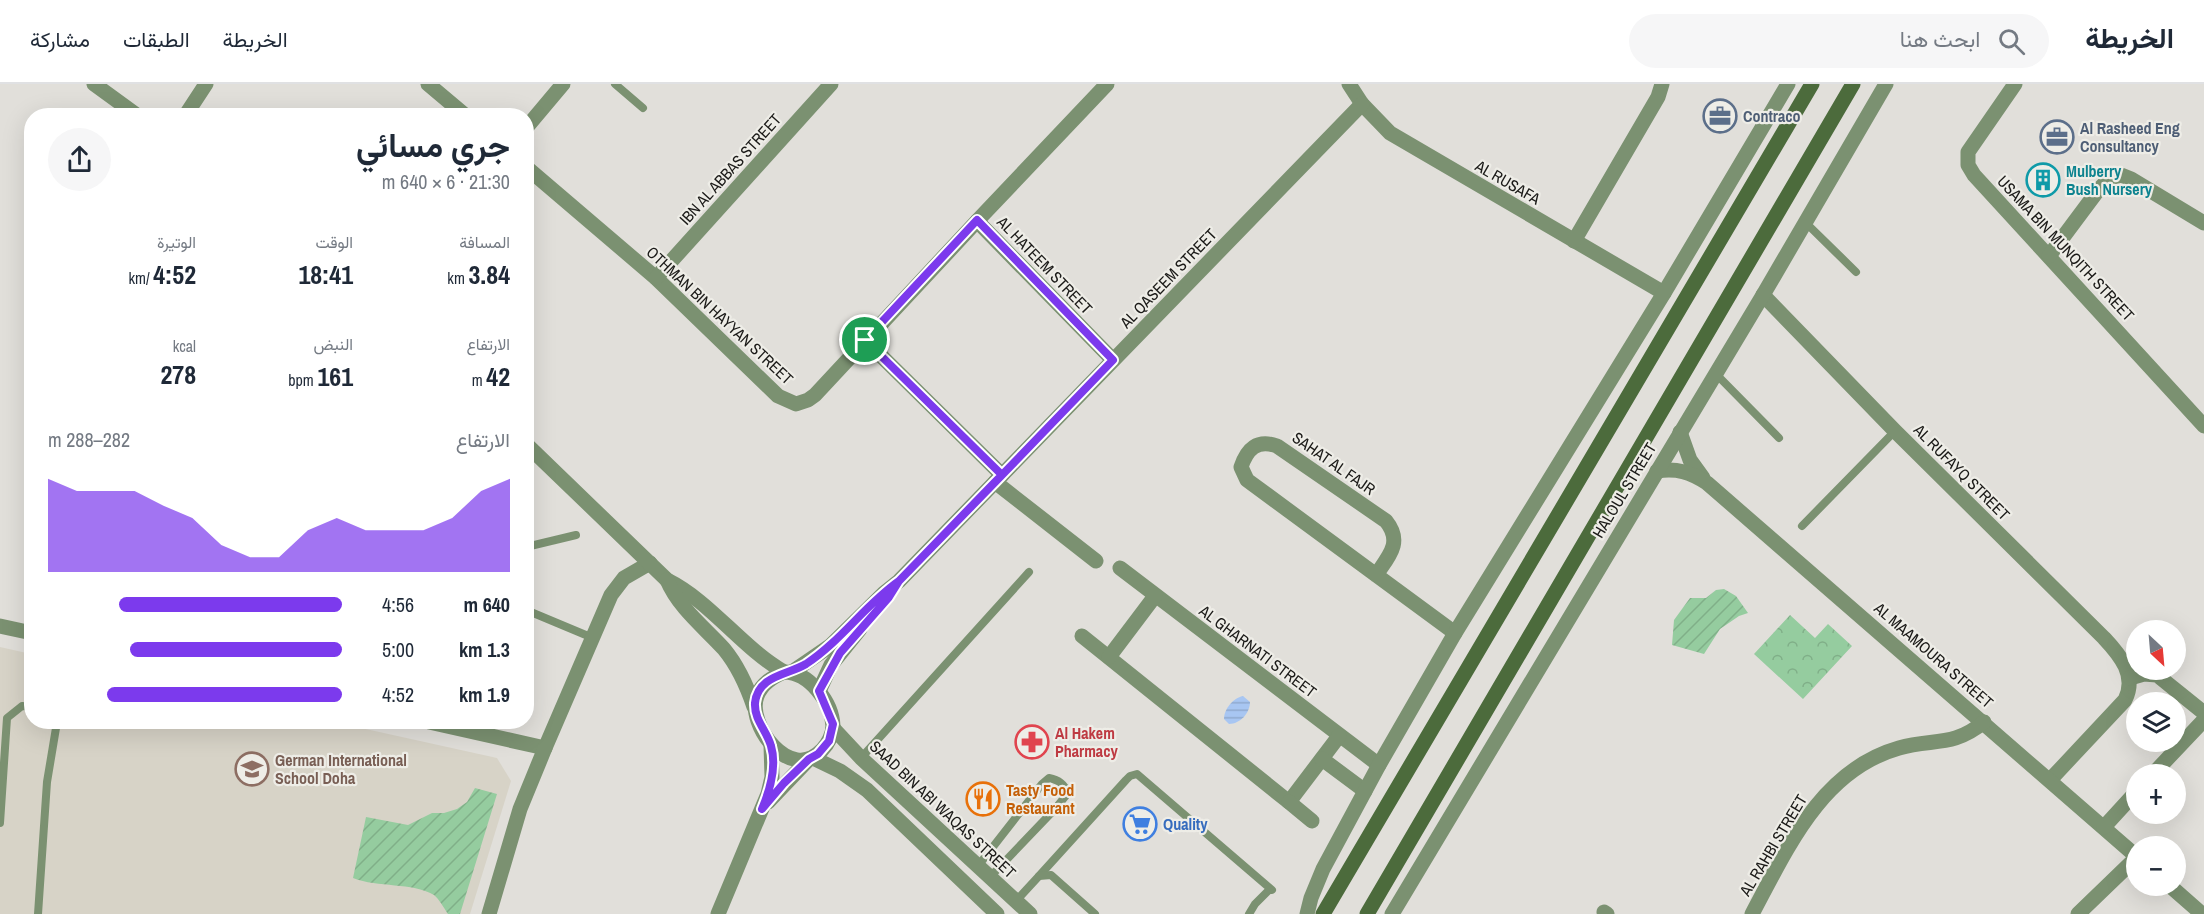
<!DOCTYPE html>
<html lang="ar">
<head>
<meta charset="utf-8">
<style>
	:root { --surface:#fff; --page:#f6f6f7; --text:#1f2937; --muted:#747a83; --line:#e0e1e3; --accent:#7c3aed }
	body { margin:0; font-family:"Archivo Narrow",Vazirmatn,sans-serif; background:var(--page); color:var(--text); direction:rtl; height:100vh; display:flex; flex-direction:column; font-size:22px; white-space:nowrap }
	* { box-sizing:border-box; margin:0 }
	p { font-size:20px; color:var(--muted) }
	.icon { flex:none; width:33px; height:33px; fill:none; stroke:currentColor; stroke-width:2; stroke-linecap:round; stroke-linejoin:round }
	.map { position:relative; flex:1; overflow:hidden; direction:ltr }
	.sheet { position:absolute; left:24px; top:24px; width:510px; height:621px; display:flex; flex-direction:column; background:var(--surface); border-radius:24px; box-shadow:0 6px 24px #0002; direction:rtl }
	.sheet>* { flex:none }
	.needle { width:39px; rotate:154deg }
	.buttons { position:absolute; left:2126px; top:536px; display:grid; gap:12px }
	.buttons a { display:grid; place-items:center; width:60px; height:60px; border-radius:50%; background:var(--surface); box-shadow:0 6px 24px #0002; font-size:30px }
	.pin { position:absolute; display:grid; place-items:center; width:51px; height:51px; color:#fff; margin:-26px; border:3px solid #fff; border-radius:50%; box-shadow:0 2px 6px #0007 }
	.round { display:grid; place-items:center; flex:none; width:63px; height:63px; border-radius:32px; background:var(--page) }
	.overview { display:flex; align-items:center; justify-content:space-between; height:102px; padding:0 24px }
	h1 { font-size:33px; font-weight:700; line-height:45px }
	.stats { display:grid; grid-template-columns:repeat(3,1fr); gap:9px; height:102px; padding:6px 24px }
	.stats div { display:grid; align-content:center }
	.stats b { font-size:26px; font-weight:700 }
	.stats small { font-size:16px; font-weight:400 }
	.stats p { font-size:16px }
	.chart { height:168px; padding:12px 24px }
	.chart p { display:flex; justify-content:space-between }
	.chart svg { width:100%; height:108px; margin-top:6px; fill:var(--accent); opacity:.7 }
	ul { padding:0 24px; list-style:none; font-size:20px }
	li { display:grid; grid-template-columns:96px 72px 1fr; align-items:center; height:45px }
	li i { height:15px; border-radius:8px; background:var(--accent) }
	header { display:flex; align-items:center; gap:36px; box-sizing:border-box; height:84px; padding:0 30px; background:var(--surface); border-bottom:2px solid var(--line) }
	header strong { font-size:28px }
	nav { display:flex; gap:33px; margin-inline-start:auto; font-size:21px }
	.search { width:420px; height:54px; background:var(--page); display:flex; align-items:center; gap:15px; box-sizing:border-box; padding:0 21px; border-radius:33px; color:var(--muted); font-size:22px }
	.map>svg:first-child { display:block }
	.built { fill:#d7d3c7 }
	.forest { fill:url(#forest-crowns) }
	.garden { fill:url(#garden-furrows) }
	.water { fill:url(#water-rules) }
	.lines { fill:none; stroke-linecap:round; stroke-linejoin:round }
	.service { stroke:#7b9171; stroke-width:8 }
	.minor { stroke:#7b9171; stroke-width:15 }
	.tertiary { stroke:#7b9171; stroke-width:15 }
	.secondary { stroke:#4c6b3c; stroke-width:15 }
	.route-casing { stroke:#fff; stroke-width:12 }
	.route { stroke:#7c3aed; stroke-width:8 }
	.labels { text-anchor:middle; dominant-baseline:central; stroke-width:4.5; stroke-linejoin:round; paint-order:stroke }
	.service-label { font-size:16px; font-weight:bold; fill:#4e5e75; stroke:#eeede7; text-anchor:start }
	.street-label { font-size:16px; fill:#1b1a18; stroke:#eeede7 }
	.culture-label { font-size:16px; font-weight:bold; fill:#0d838f; stroke:#eeede7; text-anchor:start }
	.health-label { font-size:16px; font-weight:bold; fill:#be3a42; stroke:#eeede7; text-anchor:start }
	.education-label { font-size:16px; font-weight:bold; fill:#785e54; stroke:#eeede7; text-anchor:start }
	.food-label { font-size:16px; font-weight:bold; fill:#c56008; stroke:#eeede7; text-anchor:start }
	.shop-label { font-size:16px; font-weight:bold; fill:#366cbe; stroke:#eeede7; text-anchor:start }
</style>
</head>
<body>
<header>
<strong>الخريطة</strong>
<div class="search"><svg class="icon" aria-label="search" viewBox="0 0 24 24"><circle cx="10" cy="10" r="6"/><path d="M15 15l6 6"/></svg>ابحث هنا</div>
<nav><a>الخريطة</a><a>الطبقات</a><a>مشاركة</a></nav>
</header>
<div class="map">
<svg width="2204" height="830" viewBox="0 0 2204 830">
	<defs>
		<pattern id="forest-crowns" width="20" height="18" patternUnits="userSpaceOnUse" patternTransform="scale(1.5)"><rect width="20" height="18" fill="#95cc9f"/><path d="M2 6a3 3 0 1 1 6 0M12 15a3 3 0 1 1 6 0" fill="none" stroke="#80af88"/></pattern>
		<pattern id="garden-furrows" width="10" height="10" patternUnits="userSpaceOnUse" patternTransform="scale(1.5)"><rect width="10" height="10" fill="#95cc9f"/><path d="M-1 1l2-2M0 10L10 0M9 11l2-2" fill="none" stroke="#80af88"/></pattern>
		<pattern id="water-rules" width="6" height="5" patternUnits="userSpaceOnUse" patternTransform="scale(1.5)"><rect width="6" height="5" fill="#a8c6f2"/><path d="M0 2.5h6" fill="none" stroke="#90aacf"/></pattern>
	</defs>
	<rect width="100%" height="100%" fill="#e1dfda"/>
	<path class="built" d="M 0,563 L 31,570 L 32,638 L 334,638 L 497,674 L 511,697 L 470,830 L 0,830 Z"/>
	<path class="forest" d="M 1790,531 L 1815,554 L 1828,540 L 1852,562 L 1803,615 L 1754,570 Z"/>
	<g class="garden">
		<path d="M 1724,505 L 1736,512 L 1748,529 L 1739,532 L 1720,545 L 1704,570 L 1672,561 L 1674,536 L 1690,514 L 1706,514 L 1716,506 Z"/>
		<path d="M 475,704 L 497,710 L 460,830 L 448,830 C 444,824 439,815 434,811 C 412,798 378,804 353,794 L 366,733 L 408,741 L 432,729 L 444,729 L 457,725 L 467,718 Z"/>
	</g>
	<path class="water" d="M 1243,612 L 1250,618 C 1250,629 1240,640 1229,640 L 1224,635 C 1224,625 1233,614 1243,612 Z"/>
	<g class="lines">
		<g class="service">
			<path d="M 615,0 L 643,24"/>
			<path d="M 1805,138 L 1856,188"/>
			<path d="M 1715,289 L 1779,354"/>
			<path d="M 1802,442 L 1895,347"/>
			<path d="M 526,463 L 576,451"/>
			<path d="M 526,526 L 593,554"/>
			<path d="M 861,674 L 1029,488"/>
			<path d="M 0,739 L 7,634 L 22,622 L 32,623"/>
			<path d="M 978,782 L 1042,700 L 1049,694 C 1059,696 1064,700 1068,709 L 1055,725 L 990,793"/>
			<path d="M 1039,792 L 1126,696 L 1130,692 L 1137,690 L 1272,806 L 1269,806 L 1255,820 L 1249,830"/>
			<path d="M 1016,817 L 1039,792 L 1051,791 L 1095,830"/>
			<path d="M 38,830 L 47,698 L 57,638"/>
		</g>
		<g class="minor">
			<path d="M 428,0 L 466,32"/>
			<path d="M 1349,0 L 1362,20 L 1390,49 L 1664,209"/>
			<path d="M 2015,0 L 1968,68 L 1968,81 L 1974,91 L 2204,342"/>
			<path d="M 185,32 L 206,0"/>
			<path d="M 526,44 L 563,0"/>
			<path d="M 526,83 L 656,194 L 778,312 L 796,320 L 808,316 L 815,311 L 977,137 L 1107,0"/>
			<path d="M 977,137 L 1113,276"/>
			<path d="M 1574,157 L 1658,13 L 1662,0"/>
			<path d="M 2049,172 L 2099,105 L 2109,95 L 2121,91 L 2131,95 L 2204,139"/>
			<path d="M 656,194 L 831,0"/>
			<path d="M 1763,211 L 1895,347 L 2104,554 C 2121,572 2137,592 2125,616 L 2050,696"/>
			<path d="M 865,256 L 1002,391"/>
			<path d="M 1680,348 L 1690,376 L 1703,394"/>
			<path d="M 1657,387 C 1677,384 1690,388 1707,399 L 2136,772"/>
			<path d="M 995,398 L 1096,477"/>
			<path d="M 1120,484 L 1379,681"/>
			<path d="M 1376,491 C 1389,472 1403,458 1386,437 L 1277,362 C 1257,355 1247,365 1241,383 L 1247,396 L 1455,549"/>
			<path d="M 0,542 L 32,549"/>
			<path d="M 1082,552 L 1289,718 L 1339,652"/>
			<path d="M 1109,573 L 1155,512"/>
			<path d="M 792,588 L 830,562 L 884,509 L 899,497 L 1362,20"/>
			<path d="M 2130,594 L 2144,590 L 2157,591 L 2204,629"/>
			<path d="M 819,607 L 831,581 L 860,545"/>
			<path d="M 429,638 L 545,664"/>
			<path d="M 1322,675 L 1365,707"/>
			<path d="M 2153,690 L 2204,636"/>
			<path d="M 768,718 L 809,675"/>
			<path d="M 1289,718 L 1312,737"/>
			<path d="M 2104,743 L 2136,708"/>
			<path d="M 2169,801 L 2202,830"/>
			<path d="M 1604,828 L 1607,830"/>
			<path d="M 489,830 L 520,725 L 545,664 L 611,511 L 624,494 L 650,479"/>
			<path d="M 718,830 L 768,710 L 772,693 L 771,661"/>
			<path d="M 1307,830 L 1311,814 L 1323,785 L 1379,681 L 1455,549 L 1664,209 L 1788,0"/>
			<path d="M 1392,830 L 1763,211 L 1886,0"/>
			<path d="M 1752,830 C 1787,765 1821,686 1899,664 C 1933,654 1952,664 1984,638"/>
			<path d="M 2078,830 L 2136,774"/>
		</g>
		<g class="tertiary">
			<path d="M 94,0 L 138,32"/>
			<path d="M 526,360 L 667,496 C 711,518 741,563 784,588"/>
			<path d="M 667,496 C 679,524 704,543 724,565 C 738,582 747,602 754,623"/>
			<path d="M 784,588 C 809,588 832,618 833,642 C 833,650 828,660 822,666 C 790,700 746,640 757,612 C 762,599 773,593 784,588 Z"/>
			<path d="M 833,644 L 861,674 L 1030,830"/>
			<path d="M 813,674 L 840,687 L 867,706 L 997,830"/>
		</g>
		<g class="secondary">
			<path d="M 1323,830 L 1812,0"/>
			<path d="M 1367,830 L 1853,0"/>
		</g>
	</g>
	<g class="lines">
		<g class="route-casing">
			<path id="route" d="M 865,256 L 1002,391 L 899,497 C 865,521 841,557 806,580 C 788,591 758,591 755,619 C 754,636 767,647 771,662 C 777,682 770,706 762,725 L 784,699 L 809,675 L 818,670 L 829,657 L 833,640 L 819,607 L 840,569 L 889,513 L 899,497 L 995,398 L 1002,391 L 1113,276 L 977,136 L 865,256"/>
		</g>
		<use href="#route" class="route"/>
	</g>
	<defs>
		<g id="office-ring" transform="scale(1.725)"><circle r="9.5" fill="#eeede7" stroke="#5c6f8a" stroke-width="1.5"/><path d="M-6-3h4V-5.5h4V-3h4V5H-6ZM-1-4.5V-3h2v-1.5ZM-6 0V1H6V0Z" fill="#5c6f8a"/></g>
		<g id="building-ring" transform="scale(1.725)"><circle r="9.5" fill="#eeede7" stroke="#0f9aa8" stroke-width="1.5"/><path d="M-4-6H4V6H1V3H-1V6H-4ZM-2.5-4.3h1.7v1.8h-1.7ZM.8-4.3h1.7v1.8H.8ZM-2.5-1h1.7V.8h-1.7ZM.8-1h1.7V.8H.8Z" fill="#0f9aa8"/></g>
		<g id="pharmacy-ring" transform="scale(1.725)"><circle r="9.5" fill="#eeede7" stroke="#e0444e" stroke-width="1.5"/><path d="M-2-6h4v4h4v4h-4v4h-4v-4h-4v-4h4Z" fill="#e0444e"/></g>
		<g id="school-ring" transform="scale(1.725)"><circle r="9.5" fill="#eeede7" stroke="#8d6e63" stroke-width="1.5"/><path d="M0-5L7-2L0 1L-7-2ZM-4 1L0 2.5L4 1V4Q0 6-4 4Z" fill="#8d6e63"/></g>
		<g id="restaurant-ring" transform="scale(1.725)"><circle r="9.5" fill="#eeede7" stroke="#e8710a" stroke-width="1.5"/><path d="M-5-6h1v4h1v-4h1v4h1v-4h1v5L-1.5 .5V6h-2V.5L-5-1ZM5-6V6H3V1.5H1.5Q1.5-4 5-6Z" fill="#e8710a"/></g>
		<g id="supermarket-ring" transform="scale(1.725)"><circle r="9.5" fill="#eeede7" stroke="#3f7fe0" stroke-width="1.5"/><path d="M-6-5.5h2.5l.6 2H6L4.5 2H-2.5L-4.4-4H-6ZM-1.5 3.2a1.3 1.3 0 1 0 .1 0ZM3 3.2a1.3 1.3 0 1 0 .1 0Z" fill="#3f7fe0"/></g>
	</defs>
	<g fill-rule="evenodd">
		<use href="#office-ring" x="1720" y="32"/>
		<use href="#office-ring" x="2057" y="53"/>
		<use href="#building-ring" x="2043" y="96"/>
		<use href="#pharmacy-ring" x="1032" y="658"/>
		<use href="#school-ring" x="252" y="685"/>
		<use href="#restaurant-ring" x="983" y="715"/>
		<use href="#supermarket-ring" x="1140" y="740"/>
	</g>
	<g class="labels">
		<g class="service-label">
			<text x="1743" y="32">Contraco</text>
			<text x="2080" y="44">Al Rasheed Eng<tspan x="2080" dy="18">Consultancy</tspan></text>
		</g>
		<g class="street-label">
			<text transform="translate(730 85) rotate(-48)">IBN AL ABBAS STREET</text>
			<text transform="translate(1508 98) rotate(30)">AL RUSAFA</text>
			<text transform="translate(2066 164) rotate(47)">USAMA BIN MUNQITH STREET</text>
			<text transform="translate(1045 181) rotate(46)">AL HATEEM STREET</text>
			<text transform="translate(1168 194) rotate(-46)">AL QASEEM STREET</text>
			<text transform="translate(720 231) rotate(43)">OTHMAN BIN HAYYAN STREET</text>
			<text transform="translate(1334 379) rotate(35)">SAHAT AL FAJR</text>
			<text transform="translate(1962 388) rotate(45)">AL RUFAYQ STREET</text>
			<text transform="translate(1624 406) rotate(-59)">HALOUL STREET</text>
			<text transform="translate(1258 567) rotate(37)">AL GHARNATI STREET</text>
			<text transform="translate(1934 571) rotate(41)">AL MAAMOURA STREET</text>
			<text transform="translate(943 725) rotate(43)">SAAD BIN ABI WAQAS STREET</text>
			<text transform="translate(1773 761) rotate(-59)">AL RAHBI STREET</text>
		</g>
		<g class="culture-label">
			<text x="2066" y="87">Mulberry<tspan x="2066" dy="18">Bush Nursery</tspan></text>
		</g>
		<g class="health-label">
			<text x="1055" y="649">Al Hakem<tspan x="1055" dy="18">Pharmacy</tspan></text>
		</g>
		<g class="education-label">
			<text x="275" y="676">German International<tspan x="275" dy="18">School Doha</tspan></text>
		</g>
		<g class="food-label">
			<text x="1006" y="706">Tasty Food<tspan x="1006" dy="18">Restaurant</tspan></text>
		</g>
		<g class="shop-label">
			<text x="1163" y="740">Quality</text>
		</g>
	</g>
</svg>
<div class="buttons">
<a><svg class="needle" viewBox="-14 -14 28 28"><path d="M0-13l5 13h-10z" fill="#e53935"/><path d="M0 13l5-13h-10z" fill="#747a83"/></svg></a>
<a><svg class="icon" aria-label="layers" viewBox="0 0 24 24"><path d="M12 4l9 5-9 5-9-5zM3 14l9 5 9-5"/></svg></a>
<a>+</a>
<a>−</a>
</div>
<div class="pin" style="left:865px;top:256px;background:#1e9e55"><svg class="icon" aria-label="arrive" viewBox="0 0 24 24"><path d="M6 21V4h12l-3 4 3 4H6"/></svg></div>
<section class="sheet">
<div class="overview"><div><h1>جري مسائي</h1><p>21:30 · 6 × 640 m</p></div><a class="round"><svg class="icon" aria-label="share" viewBox="0 0 24 24"><path d="M12 15V3M7 8l5-5 5 5M5 13v7h14v-7"/></svg></a></div>
<div class="stats">
<div><p>المسافة</p><b>3.84<small> km</small></b></div>
<div><p>الوقت</p><b>18:41</b></div>
<div><p>الوتيرة</p><b>4:52<small> /km</small></b></div>
</div>
<div class="stats">
<div><p>الارتفاع</p><b>42<small> m</small></b></div>
<div><p>النبض</p><b>161<small> bpm</small></b></div>
<div><p>kcal</p><b>278</b></div>
</div>
<div class="chart"><p><span>الارتفاع</span>282–288 m</p>
<svg viewBox="0 0 160 44" preserveAspectRatio="none"><path d="M0 44V6L10 11L20 11L30 11L40 17L50 22L60 33L70 38L80 38L90 27L100 22L110 27L120 27L130 27L140 22L150 11L160 6V44z"/></svg>
</div>
<ul>
<li><b>640 m</b>4:56<i style="width:76%"></i></li>
<li><b>1.3 km</b>5:00<i style="width:72%"></i></li>
<li><b>1.9 km</b>4:52<i style="width:80%"></i></li>
</ul>
</section>
</div>
</body>
</html>
